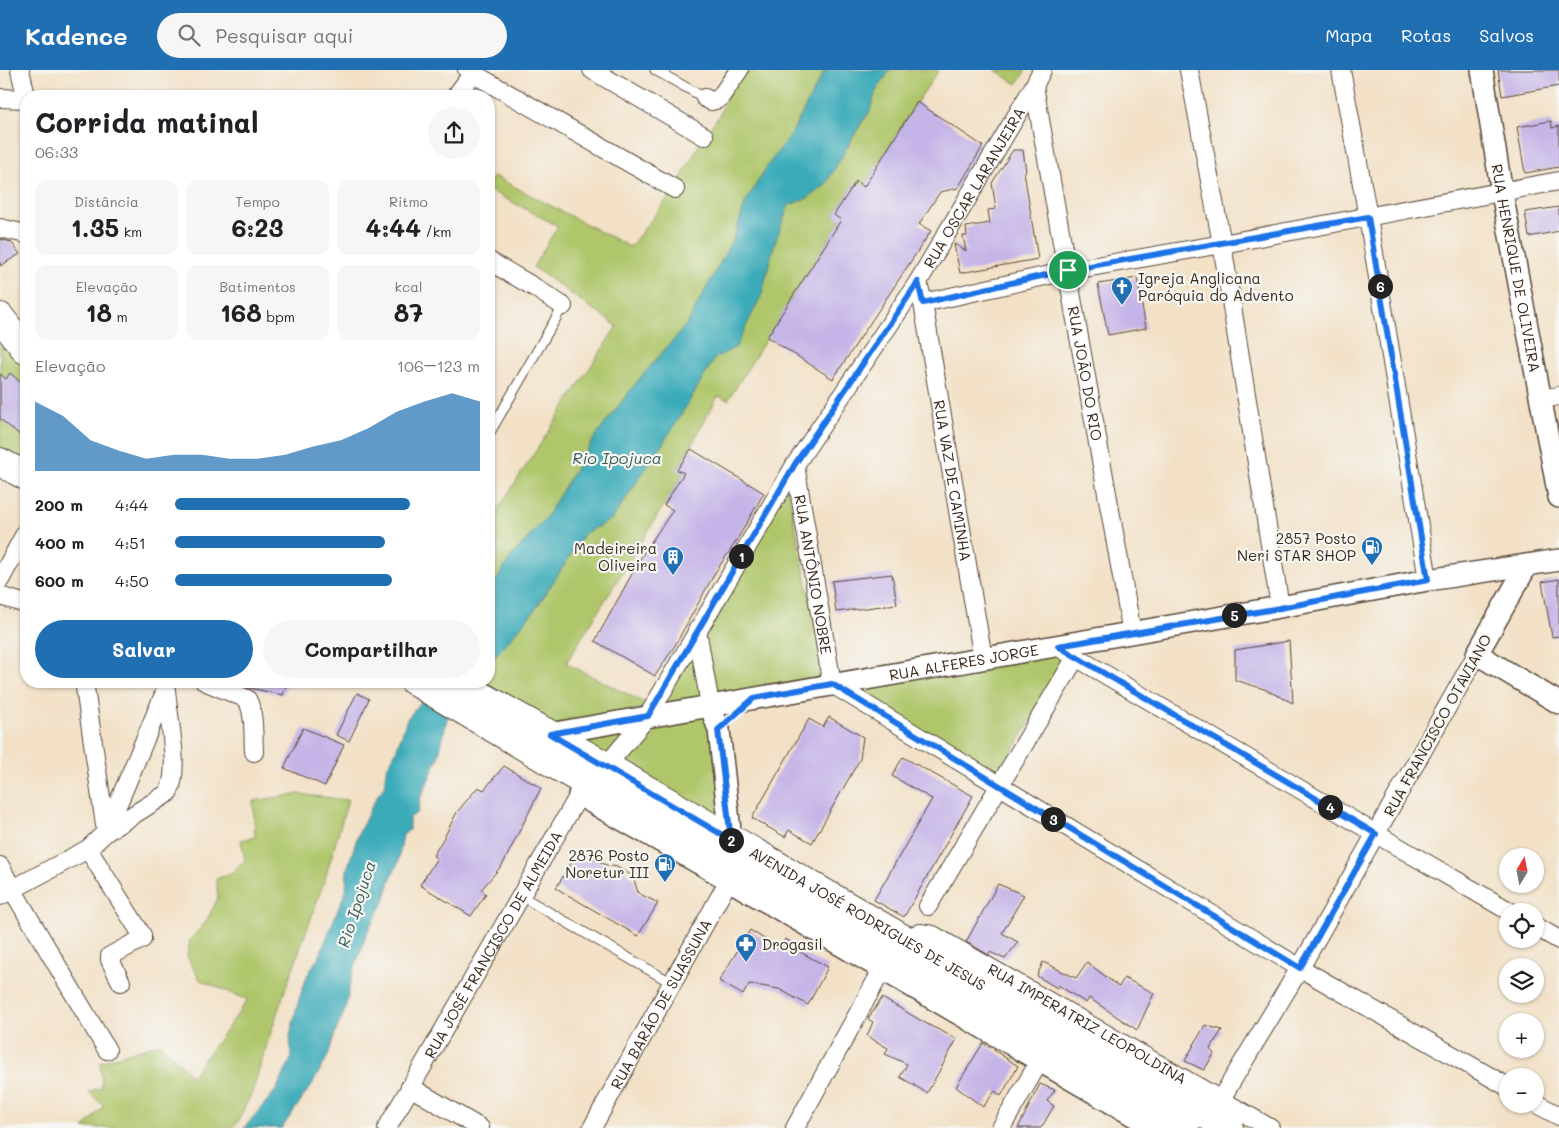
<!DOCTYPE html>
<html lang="pt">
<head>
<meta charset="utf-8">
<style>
	:root { --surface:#fff; --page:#f6f6f6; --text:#202124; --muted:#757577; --accent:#1f6fb2 }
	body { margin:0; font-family:Mali,sans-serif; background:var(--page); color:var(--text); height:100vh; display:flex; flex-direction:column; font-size:19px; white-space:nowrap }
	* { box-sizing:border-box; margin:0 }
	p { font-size:16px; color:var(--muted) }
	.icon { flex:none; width:28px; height:28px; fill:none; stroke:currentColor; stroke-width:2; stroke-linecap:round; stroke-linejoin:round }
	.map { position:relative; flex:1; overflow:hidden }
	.drawer { position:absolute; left:20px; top:20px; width:475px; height:598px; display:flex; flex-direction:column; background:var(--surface); border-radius:20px; box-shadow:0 1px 4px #0004 }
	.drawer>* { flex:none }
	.needle { width:32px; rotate:10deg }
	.buttons { position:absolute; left:1499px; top:778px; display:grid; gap:10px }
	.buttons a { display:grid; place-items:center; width:45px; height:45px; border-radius:50%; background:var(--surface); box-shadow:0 1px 4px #0004; font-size:25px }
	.pin { position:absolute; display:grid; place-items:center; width:42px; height:42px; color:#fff; margin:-21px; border:2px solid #fff; border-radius:50%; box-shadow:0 1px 5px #0007 }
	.km { position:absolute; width:25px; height:25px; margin:-12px; border-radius:50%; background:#222; color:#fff; font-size:14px; line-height:25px; text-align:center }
	.round { display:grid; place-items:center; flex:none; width:52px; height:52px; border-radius:26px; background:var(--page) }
	.summary { display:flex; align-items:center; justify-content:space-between; height:85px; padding:0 15px }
	h1 { font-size:28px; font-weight:800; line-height:38px }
	.metrics { display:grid; grid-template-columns:repeat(3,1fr); gap:8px; height:85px; padding:5px 15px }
	.metrics div { display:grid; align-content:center; border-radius:12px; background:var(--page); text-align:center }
	.metrics b { font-size:25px; font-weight:800 }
	.metrics small { font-size:14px; font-weight:400 }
	.metrics p { font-size:14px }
	.chart { height:140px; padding:10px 15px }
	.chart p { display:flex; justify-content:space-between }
	.chart svg { width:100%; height:90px; margin-top:5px; fill:var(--accent); opacity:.7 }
	.primary-button { display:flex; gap:10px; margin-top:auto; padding:10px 15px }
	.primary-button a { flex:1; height:58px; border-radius:30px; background:var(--accent); color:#fff; font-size:20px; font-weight:800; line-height:58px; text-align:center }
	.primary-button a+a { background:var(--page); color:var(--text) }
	ul { padding:0 15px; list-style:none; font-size:16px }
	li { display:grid; grid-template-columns:80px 60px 1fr; align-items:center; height:38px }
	li i { height:12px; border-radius:6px; background:var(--accent) }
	header { display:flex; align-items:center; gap:30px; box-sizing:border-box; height:70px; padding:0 25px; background:var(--accent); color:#fff }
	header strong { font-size:24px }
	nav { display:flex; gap:28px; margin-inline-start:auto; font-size:18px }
	.search { width:350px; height:45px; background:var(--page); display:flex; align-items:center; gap:12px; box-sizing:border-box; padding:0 18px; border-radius:28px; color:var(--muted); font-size:19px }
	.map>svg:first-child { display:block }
	.green { fill:#afc66b; stroke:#757844 }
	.water { fill:#3babb9; stroke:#3b6a6c }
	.building { fill:#c5b4e7 }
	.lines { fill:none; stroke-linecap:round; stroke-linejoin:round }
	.service-casing { stroke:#564537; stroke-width:11 }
	.minor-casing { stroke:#564537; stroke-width:20 }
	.tertiary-casing { stroke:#564537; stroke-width:24 }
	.primary-casing { stroke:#564537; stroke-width:30 }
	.service { stroke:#fff; stroke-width:9 }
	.minor { stroke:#fff; stroke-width:18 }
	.tertiary { stroke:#fff; stroke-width:21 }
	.primary { stroke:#fff; stroke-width:28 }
	.route-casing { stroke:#fff; stroke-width:10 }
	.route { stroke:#1a73e8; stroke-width:6 }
	.labels { text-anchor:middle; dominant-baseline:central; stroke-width:4.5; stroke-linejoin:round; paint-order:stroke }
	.street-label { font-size:15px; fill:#3b2a1e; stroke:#f6f6f2 }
	.poi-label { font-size:15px; fill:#3b2a1e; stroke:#f6f6f2; text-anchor:end }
	.water-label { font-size:16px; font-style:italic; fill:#3b5e5c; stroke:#f6f6f2 }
</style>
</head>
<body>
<header>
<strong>Kadence</strong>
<div class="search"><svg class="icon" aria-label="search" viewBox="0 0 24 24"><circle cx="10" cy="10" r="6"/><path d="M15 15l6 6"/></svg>Pesquisar aqui</div>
<nav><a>Mapa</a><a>Rotas</a><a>Salvos</a></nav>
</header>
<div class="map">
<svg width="1559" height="1058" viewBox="0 0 1559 1058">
	<rect width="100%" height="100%" fill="#f6f6f2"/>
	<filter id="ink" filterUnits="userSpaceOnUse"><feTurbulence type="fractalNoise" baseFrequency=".02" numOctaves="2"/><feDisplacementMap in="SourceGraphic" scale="10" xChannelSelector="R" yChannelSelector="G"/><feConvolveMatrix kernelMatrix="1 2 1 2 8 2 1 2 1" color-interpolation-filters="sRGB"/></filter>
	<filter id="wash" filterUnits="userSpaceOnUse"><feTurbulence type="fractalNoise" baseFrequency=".0096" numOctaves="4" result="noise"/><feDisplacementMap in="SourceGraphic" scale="20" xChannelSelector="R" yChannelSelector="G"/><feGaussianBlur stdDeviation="1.12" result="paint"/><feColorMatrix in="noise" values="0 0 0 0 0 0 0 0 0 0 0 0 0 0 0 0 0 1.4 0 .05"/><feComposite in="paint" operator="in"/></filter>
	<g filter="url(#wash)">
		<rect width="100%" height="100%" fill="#f2e1c7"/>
		<g class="green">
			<path d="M 742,0 L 825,0 L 790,66 L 768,95 L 746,131 L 734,167 L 687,254 L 635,314 L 593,370 L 545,449 L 511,487 L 489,522 L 489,453 L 617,256 L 533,197 L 558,156 L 489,120 L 489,114 L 494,106 L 630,177 L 675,119 L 704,66 L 719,46 L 728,24 Z"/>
			<path d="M 890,0 L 939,0 L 917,32 L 864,117 L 856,112 L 834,145 L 841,150 L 728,330 L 718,326 L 678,399 L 684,403 L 566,593 L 651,636 L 549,662 L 474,611 L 489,611 L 489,593 L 534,541 L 585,463 L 612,449 L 673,358 L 715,288 L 736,277 L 789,135 L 808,128 L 825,115 L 862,52 L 869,43 L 876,21 Z"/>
			<path d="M 995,0 L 1026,0 L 1017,14 Z"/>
			<path d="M 0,258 L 26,291 L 26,391 L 0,377 Z"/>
			<path d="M 786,411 L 827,612 L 712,632 L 700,560 Z"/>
			<path d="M 697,564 L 708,634 L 651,644 Z"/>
			<path d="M 1054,582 L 1068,589 L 996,709 L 856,622 L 855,617 Z"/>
			<path d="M 709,637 L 729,766 L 616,699 L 649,648 Z"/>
			<path d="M 645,648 L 605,694 L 554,664 Z"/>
			<path d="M 298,724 L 348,730 L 325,809 L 278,940 L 252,1022 L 237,1053 L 232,1058 L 84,1058 L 104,1036 L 89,1022 L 102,1017 L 100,992 L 160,973 L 192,1006 L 248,930 L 200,910 L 187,887 L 190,870 L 206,852 L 218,828 L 216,809 L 233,803 L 245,790 L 241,770 L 255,767 L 253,731 Z"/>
		</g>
		<g class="water">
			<path d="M 825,0 L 890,0 L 876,21 L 869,43 L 862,52 L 825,115 L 808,128 L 789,135 L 774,175 L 762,224 L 736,277 L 715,288 L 673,358 L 612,449 L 585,463 L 534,541 L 489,593 L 489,522 L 511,487 L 545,449 L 593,370 L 635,314 L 687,254 L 734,167 L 746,131 L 768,95 L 790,66 Z"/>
			<path d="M 431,611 L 475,611 L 447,649 L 438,688 L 421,727 L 418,742 L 409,748 L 409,760 L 403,765 L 398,793 L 390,810 L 384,832 L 367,863 L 352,905 L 345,940 L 334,966 L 328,986 L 313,1013 L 282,1058 L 244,1058 L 276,1020 L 291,989 L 290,966 L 299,929 L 307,906 L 320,884 L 346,820 L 347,799 L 359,762 L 377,726 L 384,717 L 386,700 L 396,681 L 407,649 L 421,632 Z"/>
		</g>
		<g id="blocks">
			<g class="building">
				<path d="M 1498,0 L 1559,0 L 1559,16 L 1502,26 Z"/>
				<path d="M 917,32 L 983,76 L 958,118 L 940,122 L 919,154 L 931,161 L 833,309 L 767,267 L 841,150 L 834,145 L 856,111 L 864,117 Z"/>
				<path d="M 1551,51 L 1552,58 L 1559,56 L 1559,97 L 1525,103 L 1517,57 Z"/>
				<path d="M 1013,80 L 1023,80 L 1026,101 L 1024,102 L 1038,189 L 960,203 L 954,174 L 966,181 L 963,166 L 967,166 L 966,157 L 990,153 L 988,140 L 996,139 L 992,113 Z"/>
				<path d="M 1559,137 L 1559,161 L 1529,167 L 1525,142 Z"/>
				<path d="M 0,169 L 11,172 L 20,184 L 0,196 Z"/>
				<path d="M 1137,208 L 1146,258 L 1108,265 L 1098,214 Z"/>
				<path d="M 10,303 L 26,317 L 26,357 L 20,365 L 0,349 L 0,304 L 6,309 Z"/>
				<path d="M 691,379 L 764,423 L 734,475 L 716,501 L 674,577 L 655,606 L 595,571 L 643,484 L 673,440 L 664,435 L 684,403 L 677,400 Z"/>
				<path d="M 892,504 L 897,534 L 836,542 L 832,511 Z"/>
				<path d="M 1559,509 L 1559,566 L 1552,567 L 1542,512 Z"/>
				<path d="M 1289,571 L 1293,633 L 1264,619 L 1235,610 L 1235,580 Z"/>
				<path d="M 245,611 L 288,611 L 283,625 L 245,617 Z"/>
				<path d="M 357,623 L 369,629 L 349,671 L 336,665 Z"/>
				<path d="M 829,647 L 863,667 L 860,689 L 812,773 L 789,760 L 785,767 L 752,748 L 809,649 L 823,657 Z"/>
				<path d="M 303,658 L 344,675 L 325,716 L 284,698 Z"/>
				<path d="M 903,687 L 973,726 L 904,847 L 874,830 L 932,729 L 892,706 Z"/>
				<path d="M 504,696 L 541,718 L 503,794 L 481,820 L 486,824 L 471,846 L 420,815 L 437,788 L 433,786 L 447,762 L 457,742 L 478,717 L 484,720 Z"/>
				<path d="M 579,780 L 606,795 L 617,797 L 633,806 L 638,823 L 658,833 L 638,866 L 556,818 Z"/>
				<path d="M 998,814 L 1024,825 L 1002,863 L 1018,872 L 1005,889 L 990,882 L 989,885 L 966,872 Z"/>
				<path d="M 750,860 L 780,879 L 785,869 L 802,878 L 800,882 L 828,897 L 808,935 L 779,919 L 749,914 L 743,925 L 719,911 Z"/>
				<path d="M 1043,892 L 1076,908 L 1087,892 L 1119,917 L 1124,908 L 1154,923 L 1137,960 L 1089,928 L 1086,933 L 1058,915 L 1057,918 L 1037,906 Z"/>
				<path d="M 882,928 L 927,954 L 957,969 L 927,1023 L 900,1007 L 907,994 L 885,984 L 888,978 L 867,966 L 873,952 L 868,949 Z"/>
				<path d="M 1205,955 L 1222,960 L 1210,979 L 1214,984 L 1204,1000 L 1185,991 Z"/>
				<path d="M 983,973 L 1018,996 L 1001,1026 L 995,1021 L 983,1037 L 956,1017 Z"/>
				<path d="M 1040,1014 L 1055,1020 L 1047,1031 L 1054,1036 L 1041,1058 L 1018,1058 Z"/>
			</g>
		</g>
	</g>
	<g filter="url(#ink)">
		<use href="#blocks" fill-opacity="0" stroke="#564537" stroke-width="1"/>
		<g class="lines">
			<g class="service-casing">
				<g id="service">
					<path d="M 655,0 L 705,28"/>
					<path d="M 489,364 L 563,236"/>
					<path d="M 521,826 L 672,913"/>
				</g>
			</g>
			<g class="minor-casing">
				<g id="minor">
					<path d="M 20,0 L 26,26"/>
					<path d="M 467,0 L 675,119"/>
					<path d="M 592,0 L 704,66"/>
					<path d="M 1189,0 L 1222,174 L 1280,537"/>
					<path d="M 1341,0 L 1368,147 L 1428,510"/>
					<path id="s1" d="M 1034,16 L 1132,563"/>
					<path d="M 456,26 L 475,0"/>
					<path d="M 0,28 L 26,29"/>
					<path d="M 705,28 L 711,31 L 719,29 L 739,0"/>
					<path d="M 0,158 L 26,164"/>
					<path d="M 489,191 L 534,217 L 563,236"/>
					<path d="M 918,212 L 923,233 L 1068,201 L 1222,174 L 1559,111"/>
					<path id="s2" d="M 923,233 L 983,589"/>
					<path d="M 1541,329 L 1559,326"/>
					<path id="s3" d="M 795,395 L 832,614 L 1300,898 L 1508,1017"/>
					<path d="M 0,510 L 26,462"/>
					<path d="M 0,526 L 26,534"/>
					<path d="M 697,560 L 710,635"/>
					<path d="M 1057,576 L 1376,764 L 1509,841"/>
					<path d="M 84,611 L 106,762"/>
					<path d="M 204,611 L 247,629 C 255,644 253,665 254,682"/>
					<path d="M 106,762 L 165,622"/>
					<path d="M 88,779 L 142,865 L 142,869 L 110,886 L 110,890 L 121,912"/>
					<path d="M 0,796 L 12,819 L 107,980"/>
					<path d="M 0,826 L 88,779 L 106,762 L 168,723 C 181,702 168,646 166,620"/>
					<path d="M 928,836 L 1076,587"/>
					<path d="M 1535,856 L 1559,870"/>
					<path id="s4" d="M 902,869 L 920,863 L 933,865 L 1270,1058"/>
					<path d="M 410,1017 L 480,1058"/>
					<path d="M 1535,1033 L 1559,1046"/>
					<path d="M 1210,1047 L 1300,898 L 1477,584"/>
					<path id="s5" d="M 387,1058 L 586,713 L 606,696 L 648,646 L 795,395 L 918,212 L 1034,16 L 1042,0"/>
					<path id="s6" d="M 592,1058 L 729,810"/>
					<path d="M 795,1058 L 882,900"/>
					<path d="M 1001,1058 L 1039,992"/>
				</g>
			</g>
			<g class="tertiary-casing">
				<g id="tertiary">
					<path id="s7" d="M 1482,0 L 1502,123 L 1559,427"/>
					<path d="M 1527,495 L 1477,584 L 1559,633"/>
					<path d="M 710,635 L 719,660 L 731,770 L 731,781"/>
					<path id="s8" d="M 549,664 L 1280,537 L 1428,510 L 1559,490"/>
					<path d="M 579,725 L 729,810 L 1155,1058"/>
				</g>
			</g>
			<g class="primary-casing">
				<g id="primary">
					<path d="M 0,247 L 26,280"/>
					<path d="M 0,392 L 26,406"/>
					<path d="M 414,611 L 586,713 L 730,793 L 1185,1058"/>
					<path id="s9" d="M 455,611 L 606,696 L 1229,1058"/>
				</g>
			</g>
			<use href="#service" class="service"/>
			<use href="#minor" class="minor"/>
			<use href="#tertiary" class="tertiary"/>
			<use href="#primary" class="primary"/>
		</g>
	</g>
	<g class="lines" filter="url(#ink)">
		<g class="route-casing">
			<path id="route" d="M 1368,147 L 1428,510 L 1280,538 L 1058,576 L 1376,764 L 1300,898 L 832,614 L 754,628 L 718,660 L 731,770 L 550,664 L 648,646 L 795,394 L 918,212 L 923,233 L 1068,200 Z"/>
		</g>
		<use href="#route" class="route"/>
	</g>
	<defs>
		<g id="church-pin" transform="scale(1.125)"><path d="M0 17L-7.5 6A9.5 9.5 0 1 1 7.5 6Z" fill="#1f6fb2" stroke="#f6f6f2"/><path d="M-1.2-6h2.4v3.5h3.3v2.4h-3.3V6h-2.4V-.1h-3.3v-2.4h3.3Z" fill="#fff"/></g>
		<g id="fuel-pin" transform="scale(1.125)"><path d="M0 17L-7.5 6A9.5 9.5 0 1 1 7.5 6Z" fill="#1f6fb2" stroke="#f6f6f2"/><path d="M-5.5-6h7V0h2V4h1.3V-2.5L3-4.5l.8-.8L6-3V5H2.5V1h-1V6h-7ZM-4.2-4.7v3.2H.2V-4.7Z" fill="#fff"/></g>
		<g id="building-pin" transform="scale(1.125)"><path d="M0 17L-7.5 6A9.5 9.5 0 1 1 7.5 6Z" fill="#1f6fb2" stroke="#f6f6f2"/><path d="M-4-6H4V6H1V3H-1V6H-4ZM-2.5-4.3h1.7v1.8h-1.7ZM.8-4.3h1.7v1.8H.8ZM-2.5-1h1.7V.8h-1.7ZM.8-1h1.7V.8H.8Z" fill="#fff"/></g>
		<g id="pharmacy-pin" transform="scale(1.125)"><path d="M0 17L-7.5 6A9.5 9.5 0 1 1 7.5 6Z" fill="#1f6fb2" stroke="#f6f6f2"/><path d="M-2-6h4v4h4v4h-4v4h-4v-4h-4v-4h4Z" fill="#fff"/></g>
	</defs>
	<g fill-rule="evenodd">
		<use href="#church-pin" x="1122" y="217"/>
		<use href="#fuel-pin" x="1372" y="477"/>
		<use href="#building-pin" x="673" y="487"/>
		<use href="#fuel-pin" x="665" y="794"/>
		<use href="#pharmacy-pin" x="746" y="874"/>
	</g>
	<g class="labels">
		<g class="street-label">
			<text stroke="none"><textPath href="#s5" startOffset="1111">RUA OSCAR LARANJEIRA</textPath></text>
			<text stroke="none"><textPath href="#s7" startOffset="201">RUA HENRIQUE DE OLIVEIRA</textPath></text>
			<text stroke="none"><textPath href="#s1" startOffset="292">RUA JOÃO DO RIO</textPath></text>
			<text stroke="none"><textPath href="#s2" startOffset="180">RUA VAZ DE CAMINHA</textPath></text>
			<text stroke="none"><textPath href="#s3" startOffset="111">RUA ANTÔNIO NOBRE</textPath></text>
			<text stroke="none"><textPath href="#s8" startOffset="421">RUA ALFERES JORGE</textPath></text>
			<text transform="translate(1437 655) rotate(-61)">RUA FRANCISCO OTAVIANO</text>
			<text stroke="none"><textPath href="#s9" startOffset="476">AVENIDA JOSÉ RODRIGUES DE JESUS</textPath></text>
			<text stroke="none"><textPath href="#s5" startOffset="212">RUA JOSÉ FRANCISCO DE ALMEIDA</textPath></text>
			<text stroke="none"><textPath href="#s6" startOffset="142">RUA BARÃO DE SUASSUNA</textPath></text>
			<text stroke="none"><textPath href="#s4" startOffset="210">RUA IMPERATRIZ LEOPOLDINA</textPath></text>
		</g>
		<g class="poi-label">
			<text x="1138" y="208" text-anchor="start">Igreja Anglicana<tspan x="1138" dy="17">Paróquia do Advento</tspan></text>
			<text x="1356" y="468">2857 Posto<tspan x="1356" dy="17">Neri STAR SHOP</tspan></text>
			<text x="657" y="478">Madeireira<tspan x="657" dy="17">Oliveira</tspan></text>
			<text x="649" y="785">2876 Posto<tspan x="649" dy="17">Noretur III</tspan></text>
			<text x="762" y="874" text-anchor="start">Drogasil</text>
		</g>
		<g class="water-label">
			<text x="617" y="387">Rio Ipojuca</text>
			<text transform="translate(356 834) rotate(-72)">Rio Ipojuca</text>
		</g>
	</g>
</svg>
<div class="buttons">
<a><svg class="needle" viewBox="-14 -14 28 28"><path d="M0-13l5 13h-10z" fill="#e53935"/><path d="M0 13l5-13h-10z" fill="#757577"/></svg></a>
<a><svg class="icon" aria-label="locate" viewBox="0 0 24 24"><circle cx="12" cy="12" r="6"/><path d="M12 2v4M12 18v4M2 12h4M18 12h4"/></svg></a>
<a><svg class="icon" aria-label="layers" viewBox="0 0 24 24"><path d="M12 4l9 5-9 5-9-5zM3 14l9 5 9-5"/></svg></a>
<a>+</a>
<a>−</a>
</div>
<div class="pin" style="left:1068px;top:200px;background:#1e9e55"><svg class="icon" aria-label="arrive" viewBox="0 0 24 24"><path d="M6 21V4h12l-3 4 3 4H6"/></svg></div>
<b class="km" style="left:741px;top:486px">1</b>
<b class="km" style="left:731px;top:770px">2</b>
<b class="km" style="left:1053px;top:749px">3</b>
<b class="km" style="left:1330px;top:737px">4</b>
<b class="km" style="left:1234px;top:545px">5</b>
<b class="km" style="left:1380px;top:216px">6</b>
<section class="drawer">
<div class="summary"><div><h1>Corrida matinal</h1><p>06:33</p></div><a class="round"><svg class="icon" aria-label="share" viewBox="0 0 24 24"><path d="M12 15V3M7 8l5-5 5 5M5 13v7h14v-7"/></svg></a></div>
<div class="metrics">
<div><p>Distância</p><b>1.35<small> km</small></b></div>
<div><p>Tempo</p><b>6:23</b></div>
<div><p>Ritmo</p><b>4:44<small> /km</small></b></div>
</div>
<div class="metrics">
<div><p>Elevação</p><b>18<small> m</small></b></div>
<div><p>Batimentos</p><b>168<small> bpm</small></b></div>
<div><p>kcal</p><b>87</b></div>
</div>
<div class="chart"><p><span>Elevação</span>106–123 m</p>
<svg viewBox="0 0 160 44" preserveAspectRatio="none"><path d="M0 44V10L10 17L20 29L30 34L40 38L50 36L60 36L70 38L80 38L90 36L100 32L110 29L120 23L130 15L140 10L150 6L160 10V44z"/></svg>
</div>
<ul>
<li><b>200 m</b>4:44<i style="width:77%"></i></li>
<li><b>400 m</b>4:51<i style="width:69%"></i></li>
<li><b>600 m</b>4:50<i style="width:71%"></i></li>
</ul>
<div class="primary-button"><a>Salvar</a><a>Compartilhar</a></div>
</section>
</div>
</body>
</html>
